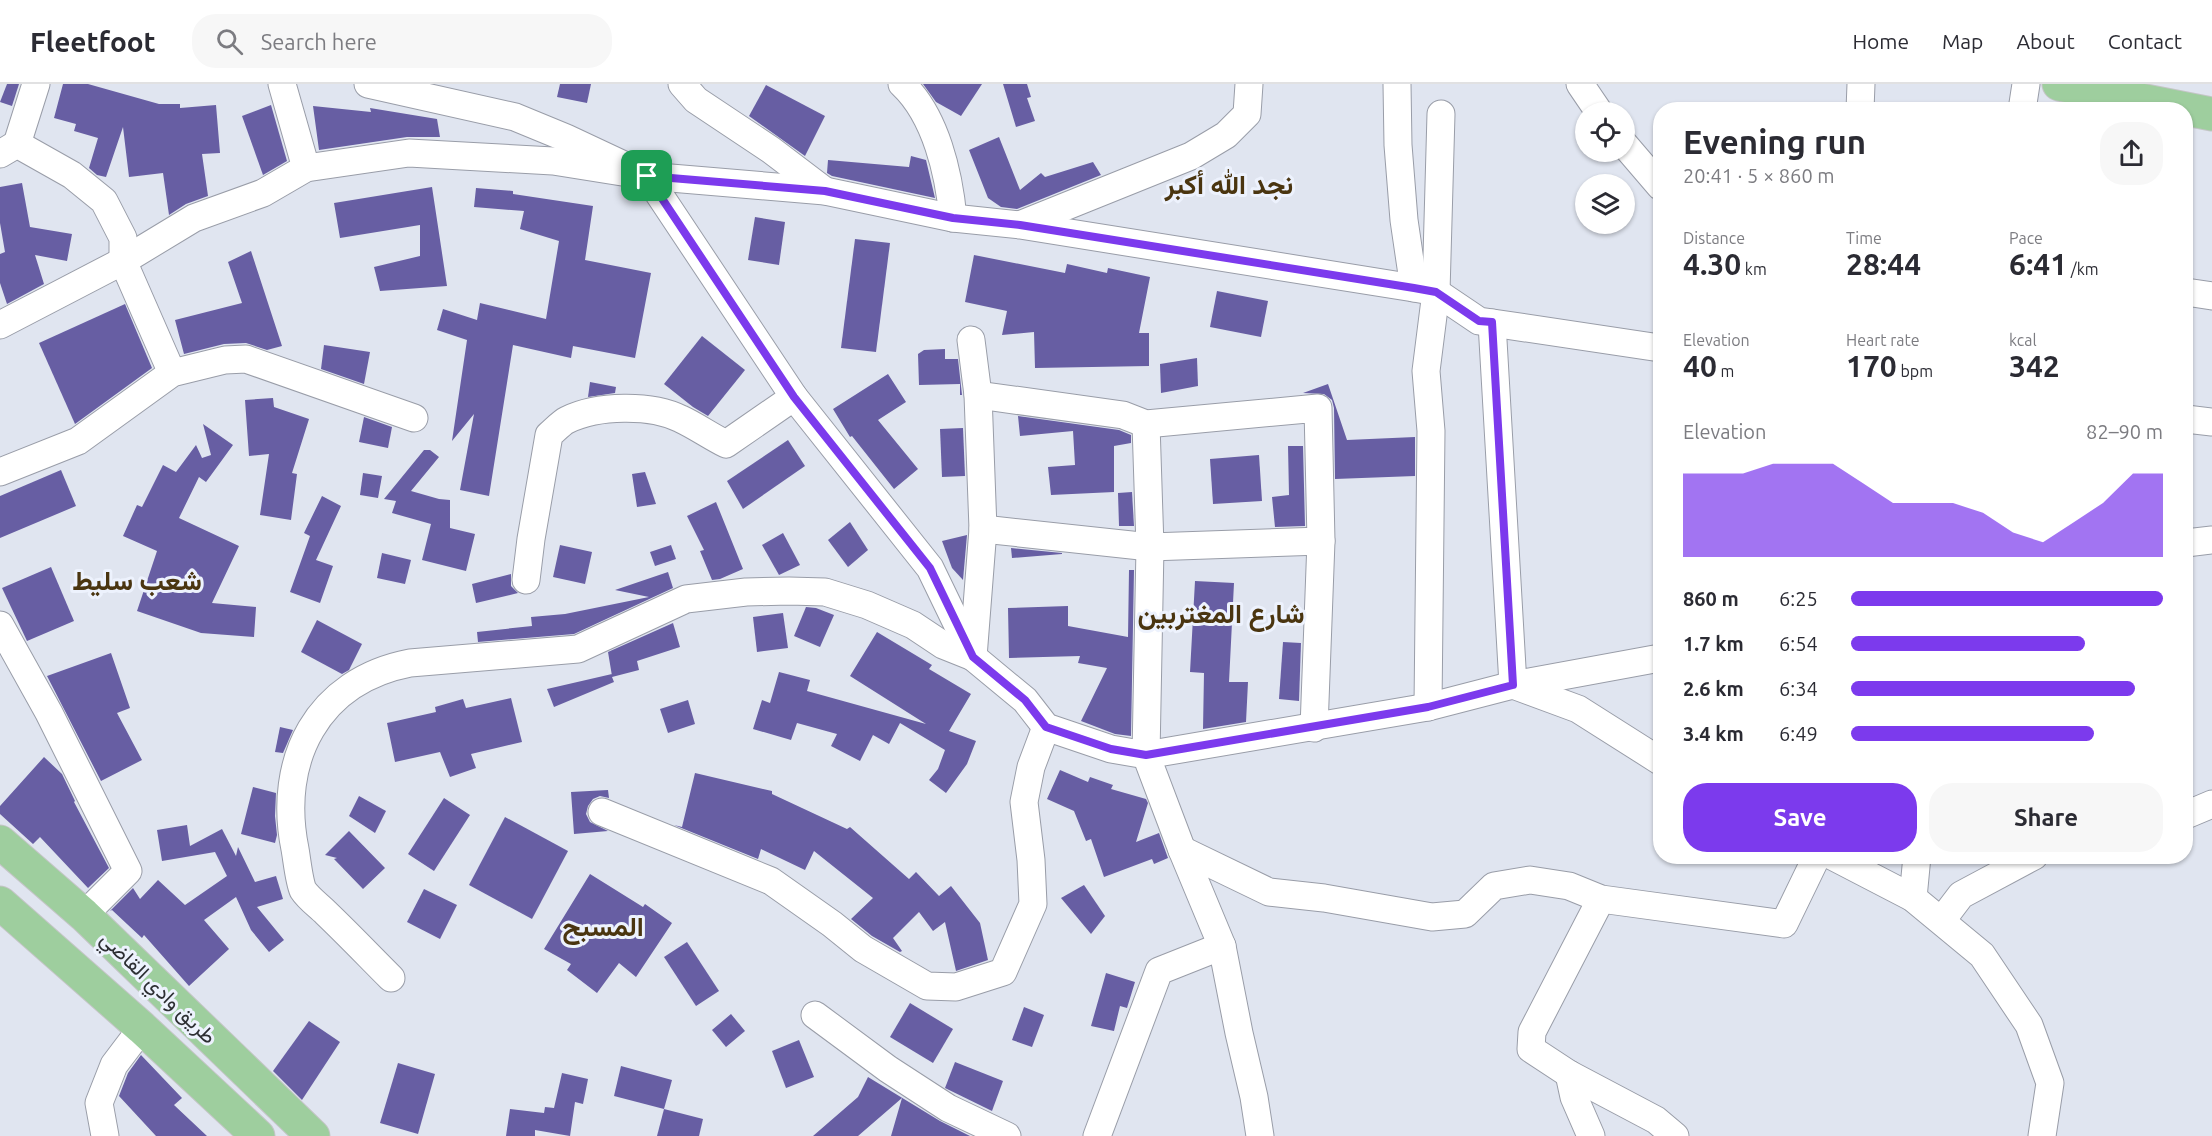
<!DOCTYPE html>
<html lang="en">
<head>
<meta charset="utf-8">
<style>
	:root { --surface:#fff; --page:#f7f7f7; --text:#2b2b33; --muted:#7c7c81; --line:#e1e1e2; --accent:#7c3aed }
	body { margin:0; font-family:Ubuntu,Vazirmatn,sans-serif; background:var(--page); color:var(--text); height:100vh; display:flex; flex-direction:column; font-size:22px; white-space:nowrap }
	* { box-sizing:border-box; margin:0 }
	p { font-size:20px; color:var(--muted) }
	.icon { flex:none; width:33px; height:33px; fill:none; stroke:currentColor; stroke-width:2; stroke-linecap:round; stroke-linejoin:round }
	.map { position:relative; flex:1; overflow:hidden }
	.side { position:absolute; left:1653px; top:18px; width:540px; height:762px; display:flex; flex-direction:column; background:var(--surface); border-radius:24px; box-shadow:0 2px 4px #0004 }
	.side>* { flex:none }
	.tools { position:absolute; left:1575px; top:18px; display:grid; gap:12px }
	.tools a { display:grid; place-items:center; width:60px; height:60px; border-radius:50%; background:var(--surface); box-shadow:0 2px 4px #0004; font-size:30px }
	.pin { position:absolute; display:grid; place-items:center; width:51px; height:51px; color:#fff; margin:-26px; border-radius:12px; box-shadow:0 3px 9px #0006 }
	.round { display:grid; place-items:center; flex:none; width:63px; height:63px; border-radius:24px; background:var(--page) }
	.overview { display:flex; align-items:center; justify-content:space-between; height:102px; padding:0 30px }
	h1 { font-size:33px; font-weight:700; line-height:45px }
	.metrics { display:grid; grid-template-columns:repeat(3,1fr); gap:9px; height:102px; padding:6px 30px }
	.metrics div { display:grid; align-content:center }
	.metrics b { font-size:30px; font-weight:700 }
	.metrics small { font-size:16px; font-weight:400 }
	.metrics p { font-size:16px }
	.chart { height:168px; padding:12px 30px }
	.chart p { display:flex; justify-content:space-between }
	.chart svg { width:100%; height:108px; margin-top:6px; fill:var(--accent); opacity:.7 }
	.cta { display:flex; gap:12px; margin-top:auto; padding:12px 30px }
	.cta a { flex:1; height:69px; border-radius:24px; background:var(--accent); color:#fff; font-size:24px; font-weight:700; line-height:69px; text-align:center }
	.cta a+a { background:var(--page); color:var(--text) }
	ul { padding:0 30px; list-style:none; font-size:20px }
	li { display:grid; grid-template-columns:96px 72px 1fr; align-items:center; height:45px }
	li i { height:15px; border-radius:8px; background:var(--accent) }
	header { display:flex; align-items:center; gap:36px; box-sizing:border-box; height:84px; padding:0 30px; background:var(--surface); border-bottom:2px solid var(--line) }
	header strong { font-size:28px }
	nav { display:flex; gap:33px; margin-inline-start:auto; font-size:21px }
	.search { width:420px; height:54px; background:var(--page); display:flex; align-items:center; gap:15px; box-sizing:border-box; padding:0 21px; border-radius:24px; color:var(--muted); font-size:22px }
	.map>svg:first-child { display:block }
	.building { fill:#675ea3 }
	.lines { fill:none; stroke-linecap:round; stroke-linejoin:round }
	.minor-casing { stroke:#999da8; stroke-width:29 }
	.major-casing { stroke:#c4c5c6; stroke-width:35 }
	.minor { stroke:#fff; stroke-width:27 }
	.major { stroke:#9ece9e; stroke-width:33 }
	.route-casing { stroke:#fff; stroke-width:12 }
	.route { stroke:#7c3aed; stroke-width:8 }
	.labels { text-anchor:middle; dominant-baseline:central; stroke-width:6; stroke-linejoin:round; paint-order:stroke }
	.street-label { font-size:21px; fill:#2d2f33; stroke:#edf2fd }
	.district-label { font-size:27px; font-weight:bold; fill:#4a3510; stroke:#edf2fd }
</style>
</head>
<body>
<header>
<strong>Fleetfoot</strong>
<div class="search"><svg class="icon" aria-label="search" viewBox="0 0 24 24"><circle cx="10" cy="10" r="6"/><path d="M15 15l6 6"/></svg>Search here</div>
<nav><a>Home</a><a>Map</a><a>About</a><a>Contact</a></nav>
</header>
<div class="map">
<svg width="2212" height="1052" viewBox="0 0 2212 1052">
	<rect width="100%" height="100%" fill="#e0e5f0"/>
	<g class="building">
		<path d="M 7,0 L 19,0 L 12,22 L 0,18 Z"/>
		<path d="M 63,0 L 88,0 L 159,20 L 180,20 L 180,24 L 216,21 L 220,69 L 202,70 L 208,112 L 186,120 L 169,131 L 163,89 L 129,93 L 123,43 L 106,93 L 97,91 L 89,84 L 98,54 L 74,47 L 76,40 L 54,34 Z"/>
		<path d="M 560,0 L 591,0 L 587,19 L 557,13 Z"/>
		<path d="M 923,0 L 982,0 L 961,32 L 936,18 Z"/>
		<path d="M 1003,0 L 1027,0 L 1031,13 L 1027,14 L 1035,37 L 1016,43 Z"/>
		<path d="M 766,1 L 825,32 L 805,72 L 749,32 Z"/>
		<path d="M 271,21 L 287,77 L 263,91 L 242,32 Z"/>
		<path d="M 313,22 L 371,28 L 370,24 L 437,35 L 440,53 L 407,53 L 319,66 Z"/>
		<path d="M 999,53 L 1020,106 L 1041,89 L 1045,93 L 1093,78 L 1101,91 L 1017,125 L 1001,123 L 988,114 L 969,66 Z"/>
		<path d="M 911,72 L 926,76 L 935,114 L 832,92 L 827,89 L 828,76 L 909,83 Z"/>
		<path d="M 22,99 L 30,143 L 72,150 L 67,177 L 35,171 L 44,200 L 7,220 L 0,199 L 0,170 L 5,168 L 0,139 L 0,103 Z"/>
		<path d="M 432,103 L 447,202 L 380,207 L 374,183 L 420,172 L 420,141 L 340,154 L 334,119 Z"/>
		<path d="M 476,104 L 513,107 L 513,110 L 593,122 L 585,176 L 651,189 L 635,274 L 573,262 L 571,274 L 513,261 L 489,412 L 460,406 L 474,330 L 452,357 L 467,256 L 437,246 L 443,225 L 477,236 L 480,219 L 546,235 L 559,157 L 520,145 L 524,127 L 474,123 Z"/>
		<path d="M 755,133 L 785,138 L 779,181 L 748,176 Z"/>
		<path d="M 855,155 L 890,159 L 876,268 L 841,264 Z"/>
		<path d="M 251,167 L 282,262 L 267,266 L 246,259 L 224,260 L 184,270 L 175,236 L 242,219 L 228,178 Z"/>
		<path d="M 974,171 L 1065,189 L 1067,180 L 1107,189 L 1108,184 L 1150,193 L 1139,249 L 1149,249 L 1149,282 L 1035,284 L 1034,248 L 1002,251 L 1007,227 L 965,218 Z"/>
		<path d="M 1217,207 L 1268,217 L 1261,253 L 1210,243 Z"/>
		<path d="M 125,220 L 152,284 L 75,340 L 39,259 Z"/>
		<path d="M 702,252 L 745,286 L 708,332 L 693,323 L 664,300 Z"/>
		<path d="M 324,261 L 370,268 L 364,300 L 321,285 Z"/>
		<path d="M 945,265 L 945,275 L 958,275 L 962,311 L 960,311 L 960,300 L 919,301 L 918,270 L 924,266 Z"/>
		<path d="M 1197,274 L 1198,302 L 1161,309 L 1160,280 Z"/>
		<path d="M 888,290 L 906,318 L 878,336 L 918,385 L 894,405 L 852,352 L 850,353 L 833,325 Z"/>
		<path d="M 590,298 L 616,303 L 615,309 L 588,313 Z"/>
		<path d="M 1328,300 L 1347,356 L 1415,353 L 1415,392 L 1335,395 L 1334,324 L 1332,316 L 1324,310 L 1303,309 Z"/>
		<path d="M 273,314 L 274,323 L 309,335 L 292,389 L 297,390 L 291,436 L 260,431 L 269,370 L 249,372 L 245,316 Z"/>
		<path d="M 1018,332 L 1119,346 L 1131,351 L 1131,359 L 1114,362 L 1114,408 L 1051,411 L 1048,383 L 1075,381 L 1073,347 L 1020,352 Z"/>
		<path d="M 364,333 L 392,343 L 388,364 L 359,358 Z"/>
		<path d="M 203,340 L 233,361 L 206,398 L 199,393 L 179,434 L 239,462 L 212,519 L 256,523 L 254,553 L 201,549 L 137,527 L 157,467 L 123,452 L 137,421 L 142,423 L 163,381 L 176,388 L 196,361 L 202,374 L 211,371 Z"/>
		<path d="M 963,344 L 965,392 L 942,393 L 940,345 Z"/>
		<path d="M 788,356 L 805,382 L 743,425 L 727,397 Z"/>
		<path d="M 1288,362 L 1303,362 L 1305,442 L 1275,443 L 1272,413 L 1289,411 Z"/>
		<path d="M 424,366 L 430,366 L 439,373 L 411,407 L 439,415 L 450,416 L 450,444 L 475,450 L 466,487 L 422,476 L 431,440 L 392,429 L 396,417 L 384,415 Z"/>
		<path d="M 1259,371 L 1262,417 L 1213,420 L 1210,375 Z"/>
		<path d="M 61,386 L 76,422 L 0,454 L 0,412 Z"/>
		<path d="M 645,388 L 656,420 L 637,423 L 632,390 Z"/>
		<path d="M 363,389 L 382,392 L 378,414 L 360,411 Z"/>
		<path d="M 1132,408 L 1134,442 L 1119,442 L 1118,409 Z"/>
		<path d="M 322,412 L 341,422 L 316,476 L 333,482 L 320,519 L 290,508 L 310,452 L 304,449 Z"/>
		<path d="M 716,418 L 743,485 L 720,495 L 712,496 L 700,467 L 704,466 L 687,432 Z"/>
		<path d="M 850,438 L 868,466 L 848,483 L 828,456 Z"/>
		<path d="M 783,449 L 800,481 L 779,491 L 762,461 Z"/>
		<path d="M 967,451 L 963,496 L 952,484 L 942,457 Z"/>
		<path d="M 560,461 L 592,468 L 585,500 L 553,493 Z"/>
		<path d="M 671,461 L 676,475 L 655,482 L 650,468 Z"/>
		<path d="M 1011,464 L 1062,469 L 1062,470 L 1012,474 Z"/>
		<path d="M 382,469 L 411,476 L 405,500 L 377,494 Z"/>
		<path d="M 51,483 L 74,537 L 27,557 L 2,504 Z"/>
		<path d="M 1129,486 L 1134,486 L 1131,652 L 1115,650 L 1081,637 L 1107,584 L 1078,579 L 1080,572 L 1009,574 L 1008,524 L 1068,522 L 1068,542 L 1128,553 Z"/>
		<path d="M 668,488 L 673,504 L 574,550 L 478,558 L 477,548 L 532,542 L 531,533 L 565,530 L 649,513 L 615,506 Z"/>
		<path d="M 511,490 L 511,502 L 518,509 L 476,519 L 472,500 Z"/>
		<path d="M 1195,497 L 1234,499 L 1229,598 L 1248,598 L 1246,638 L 1203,645 L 1204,589 L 1190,588 Z"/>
		<path d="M 806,523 L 816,524 L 834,531 L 820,563 L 794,552 Z"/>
		<path d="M 783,529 L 788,564 L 757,568 L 753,533 Z"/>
		<path d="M 317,536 L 362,560 L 349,586 L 342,590 L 301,568 Z"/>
		<path d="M 673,539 L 680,563 L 637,577 L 639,586 L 612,593 L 614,598 L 554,623 L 547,605 L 612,590 L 612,592 L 608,568 Z"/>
		<path d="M 877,548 L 932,581 L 929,585 L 971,610 L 949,647 L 976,657 L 967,680 L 946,709 L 929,696 L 938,685 L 945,666 L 900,639 L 889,660 L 873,651 L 860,677 L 831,662 L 837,650 L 797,639 L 791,656 L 753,645 L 762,616 L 770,619 L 779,588 L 810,596 L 807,607 L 926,640 L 850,592 Z"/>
		<path d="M 1283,558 L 1301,559 L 1299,617 L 1279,615 Z"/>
		<path d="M 111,569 L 130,624 L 117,629 L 142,676 L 101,697 L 47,592 Z"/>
		<path d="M 511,614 L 522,658 L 471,670 L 476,684 L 450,693 L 440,668 L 395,678 L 387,639 L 436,628 L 435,623 L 463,615 L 466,624 Z"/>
		<path d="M 688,616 L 695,640 L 668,649 L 660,625 Z"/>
		<path d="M 280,643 L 293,646 L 283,669 L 275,668 Z"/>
		<path d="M 44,673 L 62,690 L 75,717 L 74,718 L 109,784 L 88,804 L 40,753 L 33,760 L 0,730 L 0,722 Z"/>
		<path d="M 1060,686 L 1088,698 L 1090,693 L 1113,701 L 1111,705 L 1146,715 L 1148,719 L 1136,758 L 1159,749 L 1168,774 L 1154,780 L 1152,775 L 1104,793 L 1091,755 L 1086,757 L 1074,727 L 1047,715 Z"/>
		<path d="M 695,689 L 772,707 L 772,710 L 847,745 L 850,743 L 909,795 L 916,788 L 939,812 L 951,802 L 980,839 L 988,876 L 956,887 L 945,838 L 933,847 L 919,828 L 893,854 L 902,867 L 900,868 L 872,852 L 851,835 L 873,814 L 814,767 L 805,786 L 761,765 L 758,775 L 674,741 L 682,743 Z"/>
		<path d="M 253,703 L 276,709 L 275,732 L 277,751 L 275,759 L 241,750 Z"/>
		<path d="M 608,706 L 609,714 L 600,712 L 593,715 L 588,722 L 586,730 L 590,738 L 608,747 L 574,750 L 571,708 Z"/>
		<path d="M 359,712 L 386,727 L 375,749 L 349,732 Z"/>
		<path d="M 444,714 L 470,731 L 434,787 L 408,770 Z"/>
		<path d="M 505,733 L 568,767 L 532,835 L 469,801 Z"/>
		<path d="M 187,741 L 190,762 L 222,745 L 236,772 L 238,763 L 255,798 L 276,792 L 283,815 L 257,823 L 284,856 L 269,868 L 251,846 L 236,813 L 204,836 L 229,865 L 189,902 L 144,851 L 142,854 L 112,826 L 110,827 L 133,804 L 140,815 L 158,796 L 185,821 L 227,792 L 215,768 L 162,777 L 157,746 Z"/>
		<path d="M 349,747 L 385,784 L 363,805 L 334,775 L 337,774 L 325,771 Z"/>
		<path d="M 590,790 L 643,823 L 645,820 L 672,839 L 636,893 L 619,879 L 597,909 L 567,886 L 571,880 L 544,865 Z"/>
		<path d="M 1084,801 L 1105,832 L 1091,850 L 1061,814 Z"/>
		<path d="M 424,805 L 457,821 L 440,855 L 407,838 Z"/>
		<path d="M 687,858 L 719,907 L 696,922 L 664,873 Z"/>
		<path d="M 1106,889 L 1135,898 L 1127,924 L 1120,922 L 1114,947 L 1091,942 Z"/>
		<path d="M 910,919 L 953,945 L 933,979 L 890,953 Z"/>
		<path d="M 1024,923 L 1044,931 L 1032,963 L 1012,956 Z"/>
		<path d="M 731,930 L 745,947 L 726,963 L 712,946 Z"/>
		<path d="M 309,937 L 340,958 L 302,1016 L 273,987 Z"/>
		<path d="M 799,956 L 814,993 L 786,1004 L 772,967 Z"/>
		<path d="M 141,971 L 182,1014 L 174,1021 L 207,1052 L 156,1052 L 119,1012 L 128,989 Z"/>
		<path d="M 955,978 L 1003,997 L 992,1027 L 945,1004 Z"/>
		<path d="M 398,979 L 435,990 L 418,1050 L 380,1039 Z"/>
		<path d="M 621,982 L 672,996 L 664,1025 L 614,1012 Z"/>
		<path d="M 562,989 L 588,995 L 583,1020 L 575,1018 L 570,1052 L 535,1046 L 535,1052 L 506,1052 L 510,1025 L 544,1029 L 545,1023 L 554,1024 Z"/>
		<path d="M 868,993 L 940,1037 L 970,1052 L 891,1052 L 902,1014 L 858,1052 L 813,1052 L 858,1013 Z"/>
		<path d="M 664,1025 L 703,1035 L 699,1052 L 657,1052 Z"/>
	</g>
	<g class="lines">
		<g class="minor-casing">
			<g id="minor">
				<path d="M 282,0 L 306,84"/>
				<path d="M 368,0 L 515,33 L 566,54 L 647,92 L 825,107 L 953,134 L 1020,141 L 1414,204 L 1436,208 L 1479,237 L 1660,264"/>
				<path d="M 682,0 L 696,16 L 771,66 L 825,107"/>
				<path d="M 902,0 C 936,32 949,90 953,134"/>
				<path d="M 1397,0 L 1398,61 L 1404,136 L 1414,204"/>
				<path d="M 1580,0 L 1599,28"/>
				<path d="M 1860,26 L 1861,0"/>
				<path d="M 2022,26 L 2026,0"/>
				<path d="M 17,60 L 36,0"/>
				<path d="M 1624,60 L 1660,102"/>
				<path d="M 0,70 L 17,60 L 72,91 L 104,117 L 123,154 L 123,177 L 172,289"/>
				<path d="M 1022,140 L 1191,72 L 1226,51 L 1247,30 L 1249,0"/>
				<path d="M 2186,208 L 2212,212"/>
				<path d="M 1492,239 L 1513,601 L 1660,574"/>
				<path d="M 0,241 L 123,177 L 194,134 L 263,109 L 306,84 L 409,69 L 553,77 L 647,92 L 794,313 L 930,484 L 973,573 L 1025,616 L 1046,643 L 1111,665 L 1146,671 L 1428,623 L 1513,601 L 1578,625 L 1660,677"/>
				<path d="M 978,311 L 1123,331 L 1146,340 L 1318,324 L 1321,457 L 1314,644"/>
				<path d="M 2186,335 L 2212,338"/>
				<path d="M 1146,340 L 1150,463 L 1146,671 L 1182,766 L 1222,862 L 1239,949 L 1254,1013 L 1260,1052"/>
				<path d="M 0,388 L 78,357 L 172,289 L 225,276 L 246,275 L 414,334"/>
				<path d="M 983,445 L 1150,463 L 1321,457"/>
				<path d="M 2186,459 L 2212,456"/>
				<path d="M 526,496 L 531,455 L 549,351 C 555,346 561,339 567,336 C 597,321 651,320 681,335 C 696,342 710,352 726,360 L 794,313"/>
				<path d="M 0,541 L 49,629 L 128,787 L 84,831"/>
				<path d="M 1428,623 L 1431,347 L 1426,287 L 1436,208 L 1441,30"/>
				<path d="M 602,728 L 771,797 L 832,840 L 863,865 L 927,902 L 956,903 L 1003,888 L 1033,820 L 1031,776 L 1024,718 L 1031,683 L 1046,643"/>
				<path d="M 2186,731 L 2212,720"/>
				<path d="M 1182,766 L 1269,808 L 1324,814 L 1432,833 L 1465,830 L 1494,802 L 1530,796 L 1569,802 L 1601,815 L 1784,840 L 1817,772"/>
				<path d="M 1832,772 L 1913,814 L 1982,871 L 2029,941 L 2050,999 L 2042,1052"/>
				<path d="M 1913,814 L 1917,772"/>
				<path d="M 1601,815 L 1532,948 L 1531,965 L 1569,990 L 1656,1036 L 1675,1052"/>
				<path d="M 1942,836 L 1961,811 L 2034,772"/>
				<path d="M 391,894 C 369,872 348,850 326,829 C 319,822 308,814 303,806 C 299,797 297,776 295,765 C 277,676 317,597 410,579 L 578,565 L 686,515 L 746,508 L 789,507 L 825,508 L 867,521 L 913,541 L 943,561 L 973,573 L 983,445 L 978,311 L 971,256"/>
				<path d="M 815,931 L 888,985 L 948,1024 L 1007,1052"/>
				<path d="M 1569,990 L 1574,1013 L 1591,1052"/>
				<path d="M 105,1052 L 99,1019 L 114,981 L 142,944"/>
				<path d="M 1097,1052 L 1159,887 L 1222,862"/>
			</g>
		</g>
		<g class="major-casing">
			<g id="major">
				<path d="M 2059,0 L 2212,30"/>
				<path d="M 0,758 L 84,831 L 313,1052"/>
				<path d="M 0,819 L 142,944 L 258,1052"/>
			</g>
		</g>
		<use href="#minor" class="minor"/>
		<use href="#major" class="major"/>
	</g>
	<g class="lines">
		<g class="route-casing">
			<path id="route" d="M 647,92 L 825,107 L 953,134 L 1020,141 L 1414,204 L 1436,208 L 1479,237 L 1492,238 L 1513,601 L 1428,623 L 1146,671 L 1111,665 L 1046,643 L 1025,616 L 973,573 L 930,484 L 794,313 Z"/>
		</g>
		<use href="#route" class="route"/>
	</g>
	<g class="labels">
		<g class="street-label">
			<text transform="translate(159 903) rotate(44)">طريق وادي القاضي</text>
		</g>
		<g class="district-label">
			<text x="1229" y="100">نجد الله أكبر</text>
			<text x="137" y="496">شعب سليط</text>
			<text x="1221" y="529">شارع المغتربين</text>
			<text x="603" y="842">المسبح</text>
		</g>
	</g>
</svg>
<div class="tools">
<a><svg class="icon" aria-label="locate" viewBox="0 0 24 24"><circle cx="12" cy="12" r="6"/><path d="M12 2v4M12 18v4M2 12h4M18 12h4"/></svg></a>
<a><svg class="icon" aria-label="layers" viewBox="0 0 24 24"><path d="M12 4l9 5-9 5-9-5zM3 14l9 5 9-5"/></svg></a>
</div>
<div class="pin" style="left:647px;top:92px;background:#1e9e55"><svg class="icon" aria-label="arrive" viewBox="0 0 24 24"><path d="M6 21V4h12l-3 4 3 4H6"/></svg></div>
<section class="side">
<div class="overview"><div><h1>Evening run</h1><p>20:41 · 5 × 860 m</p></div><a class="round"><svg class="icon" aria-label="share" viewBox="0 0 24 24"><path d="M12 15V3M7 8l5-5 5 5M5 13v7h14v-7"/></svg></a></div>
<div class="metrics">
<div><p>Distance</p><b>4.30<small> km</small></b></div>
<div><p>Time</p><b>28:44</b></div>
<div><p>Pace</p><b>6:41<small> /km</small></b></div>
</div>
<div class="metrics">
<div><p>Elevation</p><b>40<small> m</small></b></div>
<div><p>Heart rate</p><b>170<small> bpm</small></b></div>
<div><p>kcal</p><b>342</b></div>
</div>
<div class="chart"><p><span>Elevation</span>82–90 m</p>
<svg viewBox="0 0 160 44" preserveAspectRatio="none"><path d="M0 44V10L10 10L20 10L30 6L40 6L50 6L60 14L70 22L80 22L90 22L100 26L110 34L120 38L130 30L140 22L150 10L160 10V44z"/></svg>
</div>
<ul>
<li><b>860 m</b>6:25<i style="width:100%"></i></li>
<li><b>1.7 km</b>6:54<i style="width:75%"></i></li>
<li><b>2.6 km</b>6:34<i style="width:91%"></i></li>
<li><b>3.4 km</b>6:49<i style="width:78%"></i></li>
</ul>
<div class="cta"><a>Save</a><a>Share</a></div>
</section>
</div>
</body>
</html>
